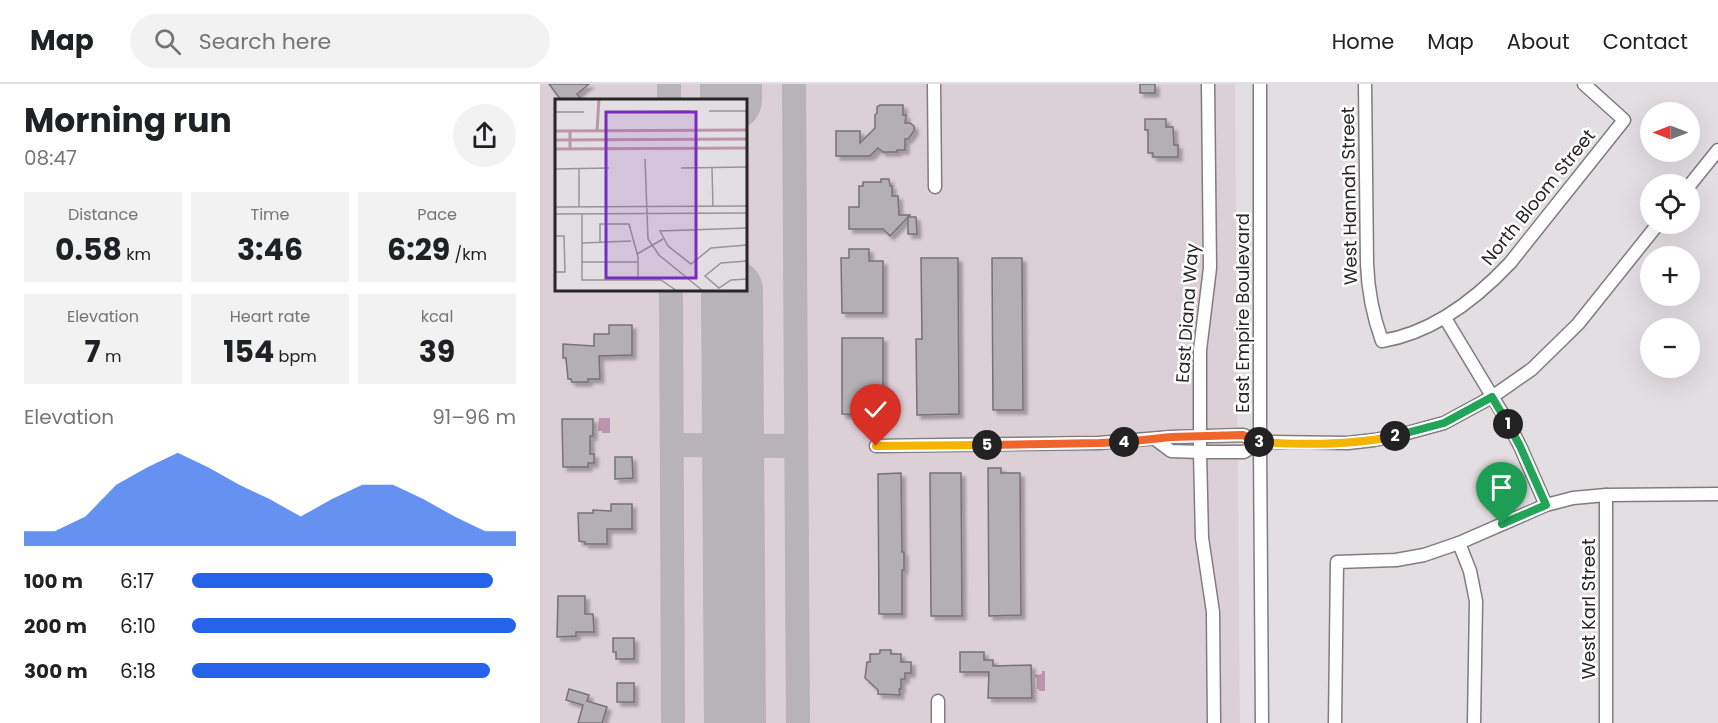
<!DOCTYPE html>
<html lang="en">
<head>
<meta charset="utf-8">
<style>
	:root { --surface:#fff; --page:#f2f2f2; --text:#202124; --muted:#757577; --line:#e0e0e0; --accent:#2563eb }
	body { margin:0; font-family:Poppins,sans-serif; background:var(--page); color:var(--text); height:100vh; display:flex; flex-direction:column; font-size:22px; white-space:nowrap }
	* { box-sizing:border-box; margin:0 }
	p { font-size:20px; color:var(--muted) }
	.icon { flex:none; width:33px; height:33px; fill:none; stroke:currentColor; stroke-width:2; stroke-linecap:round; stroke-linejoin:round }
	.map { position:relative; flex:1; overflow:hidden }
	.sheet { display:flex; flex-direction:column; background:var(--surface); width:540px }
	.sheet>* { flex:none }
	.needle { width:39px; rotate:270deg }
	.fabs { position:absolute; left:1100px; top:18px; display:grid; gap:12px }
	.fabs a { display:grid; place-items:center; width:60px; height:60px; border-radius:50%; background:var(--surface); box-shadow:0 6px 24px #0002; font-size:30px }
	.pin { position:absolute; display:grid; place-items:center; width:51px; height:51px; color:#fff; margin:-62px -26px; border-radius:50% 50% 50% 0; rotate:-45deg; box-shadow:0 0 6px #0007 }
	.pin .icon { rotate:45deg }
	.km { position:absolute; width:30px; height:30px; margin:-15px; border-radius:50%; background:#222; color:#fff; font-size:16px; line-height:30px; text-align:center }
	.round { display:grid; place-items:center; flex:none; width:63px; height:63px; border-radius:32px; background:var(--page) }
	.summary { display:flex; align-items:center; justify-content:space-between; height:102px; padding:0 24px }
	h1 { font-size:33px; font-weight:700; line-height:45px }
	.metrics { display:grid; grid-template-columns:repeat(3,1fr); gap:9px; height:102px; padding:6px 24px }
	.metrics div { display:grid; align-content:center; border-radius:0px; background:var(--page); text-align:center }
	.metrics b { font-size:30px; font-weight:700 }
	.metrics small { font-size:16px; font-weight:400 }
	.metrics p { font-size:16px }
	.chart { height:168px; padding:12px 24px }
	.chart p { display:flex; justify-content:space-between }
	.chart svg { width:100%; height:108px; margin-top:6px; fill:var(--accent); opacity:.7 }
	ul { padding:0 24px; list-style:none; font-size:20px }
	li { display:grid; grid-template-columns:96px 72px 1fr; align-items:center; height:45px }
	li i { height:15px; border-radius:8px; background:var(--accent) }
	header { display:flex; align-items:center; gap:36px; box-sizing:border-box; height:84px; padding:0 30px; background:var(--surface); border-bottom:2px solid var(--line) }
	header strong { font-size:28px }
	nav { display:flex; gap:33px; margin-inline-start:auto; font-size:21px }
	.search { width:420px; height:54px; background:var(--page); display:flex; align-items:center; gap:15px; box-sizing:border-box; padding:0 21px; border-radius:33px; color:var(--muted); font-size:22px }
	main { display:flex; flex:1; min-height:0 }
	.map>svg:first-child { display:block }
	.built { fill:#dcd0d7; fill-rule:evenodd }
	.water { fill:#bc94ac }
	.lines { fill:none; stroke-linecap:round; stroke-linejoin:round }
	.taxiway { stroke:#b8b3b6; stroke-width:24 }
	.runway { stroke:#b8b3b6; stroke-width:62 }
	.building { fill:#b4afb2; stroke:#767274; stroke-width:1.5; filter:url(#shadow) }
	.minor-casing { stroke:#807c7f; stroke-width:15 }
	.minor { stroke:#fff; stroke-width:12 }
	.split-1-casing { stroke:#fff; stroke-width:12 }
	.split-2-casing { stroke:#fff; stroke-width:12 }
	.split-3-casing { stroke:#fff; stroke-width:12 }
	.split-4-casing { stroke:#fff; stroke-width:12 }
	.split-5-casing { stroke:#fff; stroke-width:12 }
	.split-6-casing { stroke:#fff; stroke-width:12 }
	.split-1 { stroke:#22a559; stroke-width:8 }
	.split-2 { stroke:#22a559; stroke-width:8 }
	.split-3 { stroke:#f5b400; stroke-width:8 }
	.split-4 { stroke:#f0652b; stroke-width:8 }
	.split-5 { stroke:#f0652b; stroke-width:8 }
	.split-6 { stroke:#f5b400; stroke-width:8 }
	.labels { text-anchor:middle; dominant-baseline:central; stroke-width:5; stroke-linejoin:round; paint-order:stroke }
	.street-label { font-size:18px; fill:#272526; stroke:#fff }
	.inset-river { fill:none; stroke:#bc94ac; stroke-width:3 }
	.inset-road { fill:none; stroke:#989496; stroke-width:1.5 }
	.view { fill:#7b2cbf; fill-opacity:0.15; stroke:#7b2cbf; stroke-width:3 }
	.inset-edge { fill:none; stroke:#272526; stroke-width:3 }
</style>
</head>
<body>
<header>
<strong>Map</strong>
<div class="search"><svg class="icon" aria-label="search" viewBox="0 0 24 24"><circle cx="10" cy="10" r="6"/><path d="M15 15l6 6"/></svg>Search here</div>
<nav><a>Home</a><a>Map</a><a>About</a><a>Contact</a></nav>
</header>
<main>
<section class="sheet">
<div class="summary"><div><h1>Morning run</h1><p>08:47</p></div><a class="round"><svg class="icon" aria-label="share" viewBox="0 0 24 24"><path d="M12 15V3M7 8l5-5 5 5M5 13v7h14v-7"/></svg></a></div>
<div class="metrics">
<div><p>Distance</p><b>0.58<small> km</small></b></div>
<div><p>Time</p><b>3:46</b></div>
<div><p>Pace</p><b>6:29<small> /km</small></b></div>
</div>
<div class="metrics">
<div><p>Elevation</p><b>7<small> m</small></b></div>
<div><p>Heart rate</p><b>154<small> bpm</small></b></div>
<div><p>kcal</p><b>39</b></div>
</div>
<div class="chart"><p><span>Elevation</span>91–96 m</p>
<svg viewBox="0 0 160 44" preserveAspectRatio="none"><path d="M0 44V38L10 38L20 32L30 19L40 12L50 6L60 12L70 19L80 25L90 32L100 25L110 19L120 19L130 25L140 32L150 38L160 38V44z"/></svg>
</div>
<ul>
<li><b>100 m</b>6:17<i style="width:93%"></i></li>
<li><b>200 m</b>6:10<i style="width:100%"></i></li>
<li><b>300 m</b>6:18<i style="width:92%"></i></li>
</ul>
</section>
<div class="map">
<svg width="1178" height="639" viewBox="0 0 1178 639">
	<defs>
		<filter id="shadow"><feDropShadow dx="4" dy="4" stdDeviation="1.5" flood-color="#0004"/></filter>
	</defs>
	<rect width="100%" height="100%" fill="#e3dee1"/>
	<path class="built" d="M 0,0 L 695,0 L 700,639 L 0,639 ZM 16,16 L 206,16 L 206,206 L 16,206 Z"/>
	<g class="water">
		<path d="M 59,334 L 70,334 L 70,349 L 62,349 L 62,347 L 58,347 Z"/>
		<path d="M 502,587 L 505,587 L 505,607 L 499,607 L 499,605 L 497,605 L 497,594 L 495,593 L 495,591 L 502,590 Z"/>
	</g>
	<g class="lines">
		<g class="taxiway">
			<path d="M 129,0 L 129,16"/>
			<path d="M 254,0 L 258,639"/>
			<path d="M 131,206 L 133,639"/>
			<path d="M 132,361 L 256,362"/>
		</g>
		<g class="runway">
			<path d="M 191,0 L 191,16"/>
			<path d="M 192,206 L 195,639"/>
		</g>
	</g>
	<g class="building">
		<path d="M 9,0 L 49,0 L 37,10 L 42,16 L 21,16 Z"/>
		<rect x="600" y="0" width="15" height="9"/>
		<path d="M 340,21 L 363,21 L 363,31 L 366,31 L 365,39 L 370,39 L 374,42 L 374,47 L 368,55 L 365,55 L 365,66 L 357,66 L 357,68 L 343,68 L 338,64 L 330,72 L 296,72 L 296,47 L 320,47 L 320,59 L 335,44 L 335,31 L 337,29 L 337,23 Z"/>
		<path d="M 605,35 L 626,35 L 626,43 L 633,43 L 634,61 L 638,61 L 638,73 L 613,73 L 613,69 L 608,69 L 608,46 L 605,46 Z"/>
		<path d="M 341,95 L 349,95 L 350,102 L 352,102 L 352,112 L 358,112 L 359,131 L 370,131 L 350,152 L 343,145 L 309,145 L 309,123 L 319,123 L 319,102 L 323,102 L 323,98 L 341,98 Z"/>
		<path d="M 368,133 L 376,133 L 377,150 L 368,150 Z"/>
		<path d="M 309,165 L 329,165 L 329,177 L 343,177 L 343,229 L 302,229 L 301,174 L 309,174 Z"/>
		<path d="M 381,174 L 418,174 L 419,330 L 377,331 L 376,255 L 382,255 Z"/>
		<path d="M 452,174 L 482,174 L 483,326 L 453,326 Z"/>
		<path d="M 69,241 L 92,241 L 92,271 L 59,272 L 60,295 L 48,295 L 48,298 L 32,298 L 31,295 L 28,295 L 26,274 L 23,274 L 23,260 L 54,262 L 54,250 L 69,250 Z"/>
		<path d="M 302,254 L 343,254 L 343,331 L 302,330 Z"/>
		<path d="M 22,335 L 53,335 L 53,352 L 50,352 L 50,370 L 54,370 L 54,379 L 48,379 L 48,383 L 23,383 Z"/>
		<path d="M 75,373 L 92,373 L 93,394 L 75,395 Z"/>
		<path d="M 448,384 L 461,384 L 461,389 L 480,389 L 481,531 L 449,532 Z"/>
		<path d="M 361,389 L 362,468 L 364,468 L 364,486 L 362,486 L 362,530 L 339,530 L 338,390 Z"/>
		<path d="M 390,389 L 421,389 L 422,532 L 391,532 Z"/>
		<path d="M 71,420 L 92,420 L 92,445 L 67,445 L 67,460 L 45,460 L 45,458 L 39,457 L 38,429 L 53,429 L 53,426 L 71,427 Z"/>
		<path d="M 18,512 L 45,512 L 45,530 L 53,530 L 54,548 L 36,548 L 36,552 L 17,553 Z"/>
		<path d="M 73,554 L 94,554 L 94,575 L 76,575 L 76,568 L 73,568 Z"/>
		<path d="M 340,566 L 351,566 L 351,570 L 361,570 L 361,578 L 371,578 L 371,589 L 365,589 L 365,595 L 361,595 L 361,605 L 359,605 L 360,611 L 338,610 L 338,606 L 325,594 L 327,578 L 330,578 L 330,570 L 338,570 L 340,569 Z"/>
		<path d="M 420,568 L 444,568 L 444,576 L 453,576 L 453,582 L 491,581 L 492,614 L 448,614 L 449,588 L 420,588 Z"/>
		<rect x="77" y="599" width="17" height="19"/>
		<path d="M 29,605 L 49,611 L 47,617 L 67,623 L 62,639 L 38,639 L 43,621 L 26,616 Z"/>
	</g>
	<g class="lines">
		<g class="minor-casing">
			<g id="minor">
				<path d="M 394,0 L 395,103"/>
				<path d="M 668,0 L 670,184 L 660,266 L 660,368 L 662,454 L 673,528 L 674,639"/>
				<path d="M 720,0 L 720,358 L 722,639"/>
				<path d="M 825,0 L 827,180 C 828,207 833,232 842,257 C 892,249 936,215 970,179 L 1084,36 L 1044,0"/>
				<path d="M 1149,102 L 1178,66"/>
				<path d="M 905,234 L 967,337 L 980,362 L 1006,421"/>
				<path d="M 615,355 L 631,367 L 660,368 L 704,368 L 720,358"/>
				<path d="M 336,362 L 559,359 L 631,353 L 703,351 L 720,358 L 808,359 L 834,356 L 860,351 L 904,339 L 952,313 L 992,285 L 1038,240 L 1118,140"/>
				<path d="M 1066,411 L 1066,639"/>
				<path d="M 919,459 L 930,487 L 936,517 L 934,639"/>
				<path d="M 398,617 L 398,639"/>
				<path d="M 795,639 L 797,478 L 856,476 L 884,471 L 919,459 L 1006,421 L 1033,414 L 1066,411 L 1178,410"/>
			</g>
		</g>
		<use href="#minor" class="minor"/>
	</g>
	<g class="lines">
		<g class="split-1-casing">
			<path id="split-1" d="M 962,440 L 1006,421 L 980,362 L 968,340"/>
		</g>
		<g class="split-2-casing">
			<path id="split-2" d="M 855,352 L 904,339 L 952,313 L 968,340"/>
		</g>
		<g class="split-3-casing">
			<path id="split-3" d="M 719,358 C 762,361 813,361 855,352"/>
		</g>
		<g class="split-4-casing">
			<path id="split-4" d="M 584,358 L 631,353 L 703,351 L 719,358"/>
		</g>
		<g class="split-5-casing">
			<path id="split-5" d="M 447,361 L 559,359 L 584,358"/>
		</g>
		<g class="split-6-casing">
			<path id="split-6" d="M 336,362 L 447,361"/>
		</g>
		<use href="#split-1" class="split-1"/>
		<use href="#split-2" class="split-2"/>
		<use href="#split-3" class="split-3"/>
		<use href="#split-4" class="split-4"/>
		<use href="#split-5" class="split-5"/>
		<use href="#split-6" class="split-6"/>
	</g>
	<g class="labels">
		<g class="street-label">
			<text transform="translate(809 112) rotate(-91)">West Hannah Street</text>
			<text transform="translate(998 113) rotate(-51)">North Bloom Street</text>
			<text transform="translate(647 229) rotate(-86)">East Diana Way</text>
			<text transform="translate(702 229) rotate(-90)">East Empire Boulevard</text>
			<text transform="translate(1048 525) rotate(-90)">West Karl Street</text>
		</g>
	</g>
	<g transform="translate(15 15)">
		<rect width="192" height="192" fill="#e3dee1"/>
		<path class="inset-river" d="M 0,32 L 192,31M 15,32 L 15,50M 42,32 L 44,0M 0,41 L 192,40M 0,50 L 192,49"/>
		<path class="inset-road" d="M 154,12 L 192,12M 0,13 L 29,13M 58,13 L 135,12M 90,60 L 93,140 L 104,156 L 148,192M 24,69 L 24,108M 126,69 L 192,68M 157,69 L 158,107M 0,70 L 54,69M 0,108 L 192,107M 0,115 L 192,114M 27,115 L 27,181 L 106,181 L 122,192M 192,129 L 105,132 L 113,147 L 136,165 L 156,149 L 192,146M 0,137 L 9,137 L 10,173 L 0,173M 27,144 L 76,142M 45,144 L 45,125 L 74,125 L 83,158 L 83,181M 82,155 L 108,140M 192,162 L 166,164 L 150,177 L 164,189 L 176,181 L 192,180M 27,163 L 83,163"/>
		<path class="view" d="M 51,13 L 141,13 L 141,179 L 51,179 Z"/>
		<rect width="192" height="192" class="inset-edge"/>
	</g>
</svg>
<div class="fabs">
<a><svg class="needle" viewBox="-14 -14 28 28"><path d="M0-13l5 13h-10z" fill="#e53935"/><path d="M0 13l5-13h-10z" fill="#757577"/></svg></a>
<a><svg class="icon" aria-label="locate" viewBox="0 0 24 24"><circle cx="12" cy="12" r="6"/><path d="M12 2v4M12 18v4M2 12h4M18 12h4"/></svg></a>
<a>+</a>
<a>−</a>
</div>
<div class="pin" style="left:962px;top:440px;background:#1e9e55"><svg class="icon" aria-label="arrive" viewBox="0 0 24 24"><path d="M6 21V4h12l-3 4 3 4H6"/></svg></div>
<div class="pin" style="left:336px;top:362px;background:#d93025"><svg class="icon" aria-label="check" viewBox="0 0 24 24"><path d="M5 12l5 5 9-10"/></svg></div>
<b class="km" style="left:968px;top:340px">1</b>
<b class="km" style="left:855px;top:352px">2</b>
<b class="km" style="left:719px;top:358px">3</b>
<b class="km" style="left:584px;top:358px">4</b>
<b class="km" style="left:447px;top:361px">5</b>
</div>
</main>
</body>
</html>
